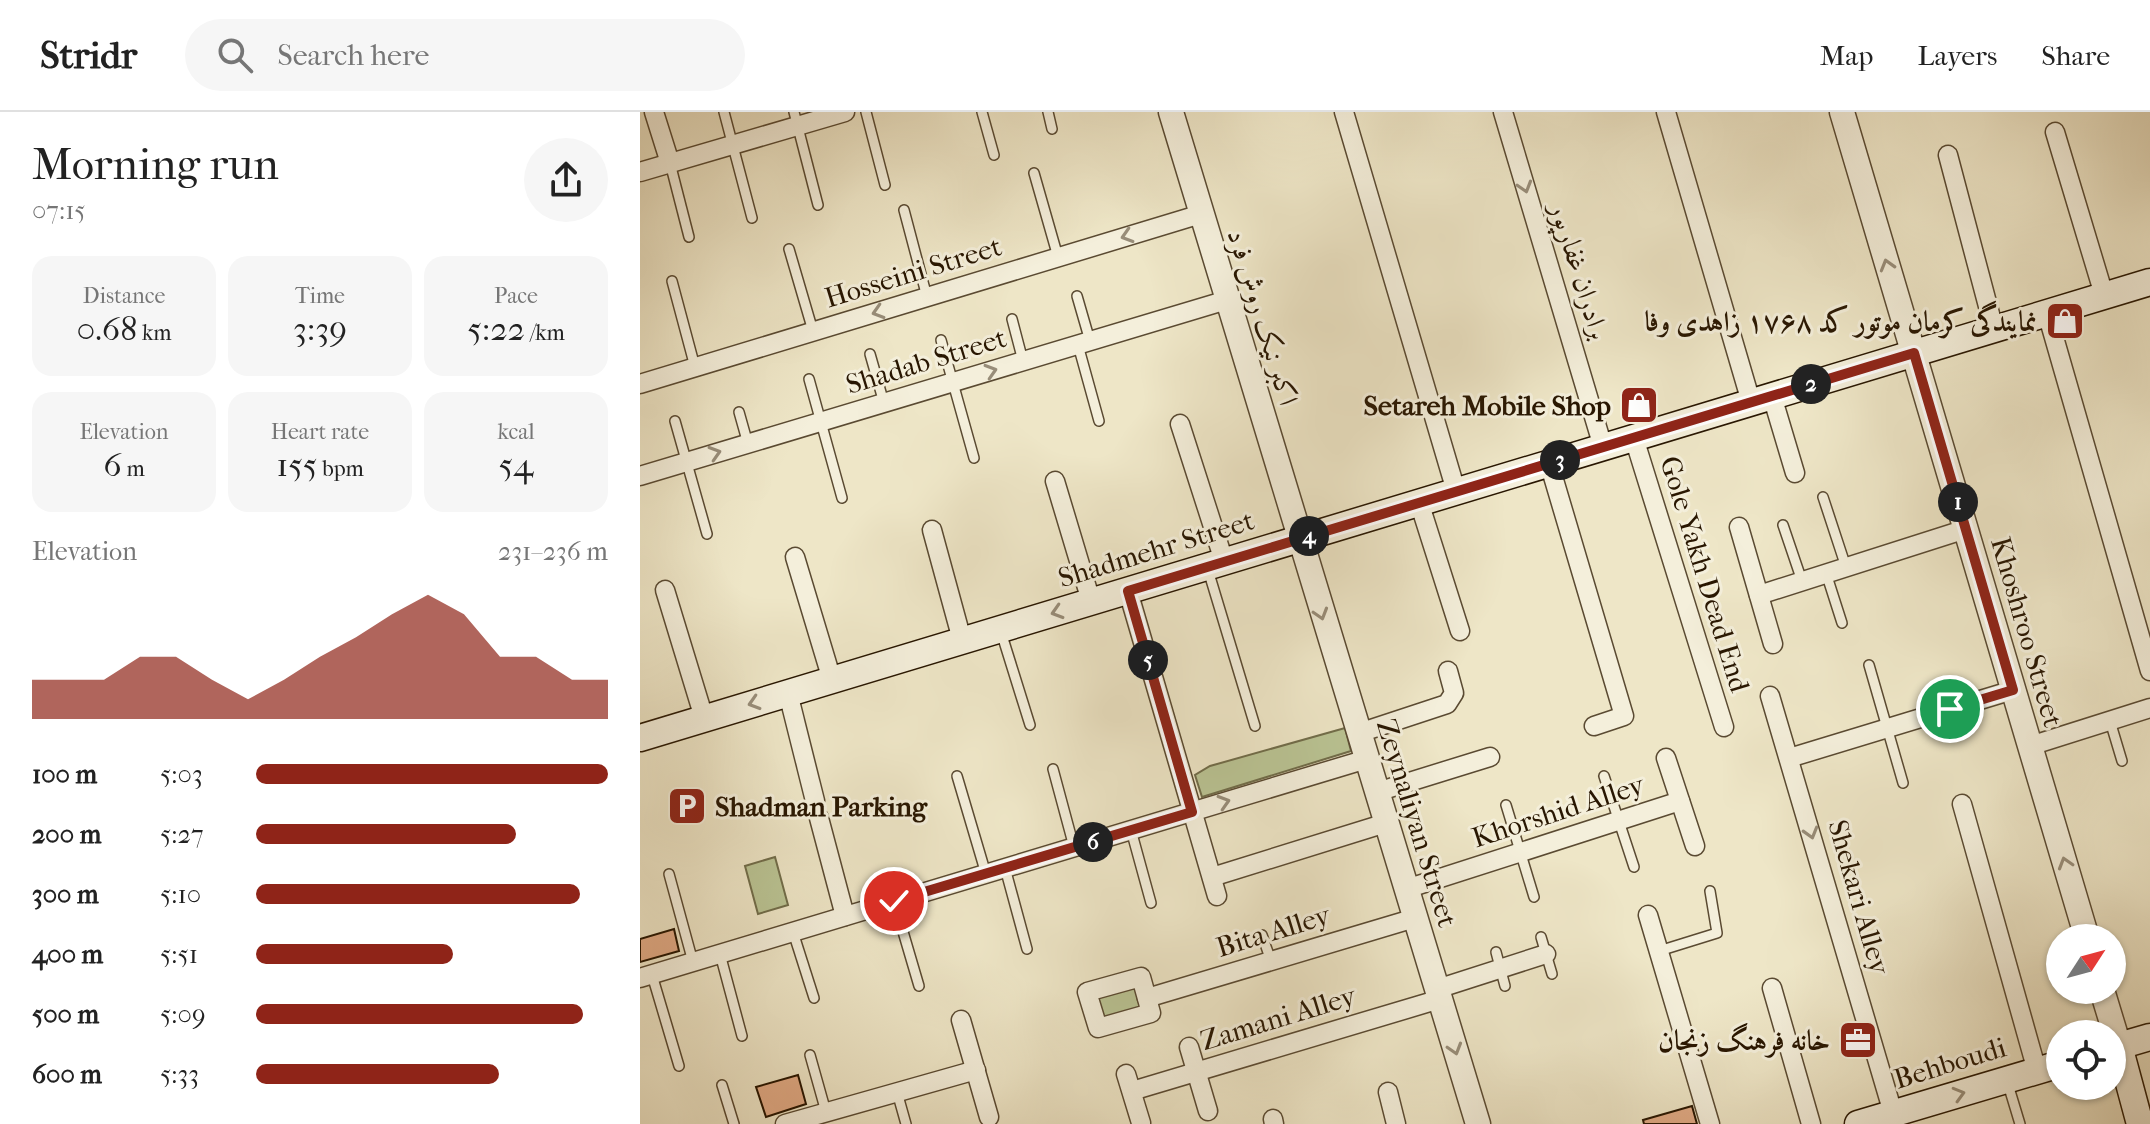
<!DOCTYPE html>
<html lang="en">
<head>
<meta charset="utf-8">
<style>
	:root { --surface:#fff; --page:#f6f6f6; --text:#222; --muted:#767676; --line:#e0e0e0; --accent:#8f2418 }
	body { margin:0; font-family:"IM FELL French Canon",Amiri,serif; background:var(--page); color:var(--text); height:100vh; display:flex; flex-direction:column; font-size:30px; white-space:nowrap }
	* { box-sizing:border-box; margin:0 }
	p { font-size:26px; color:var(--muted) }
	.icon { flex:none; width:44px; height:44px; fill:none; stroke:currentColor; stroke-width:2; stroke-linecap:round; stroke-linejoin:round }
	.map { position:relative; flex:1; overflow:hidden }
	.panel { display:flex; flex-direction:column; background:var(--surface); width:640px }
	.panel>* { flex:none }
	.needle { width:52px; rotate:54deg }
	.buttons { position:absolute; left:1406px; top:812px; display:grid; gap:16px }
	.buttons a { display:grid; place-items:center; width:80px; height:80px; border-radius:50%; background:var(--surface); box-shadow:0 2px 6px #0004; font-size:40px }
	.pin { position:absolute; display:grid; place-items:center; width:68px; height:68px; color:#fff; margin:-34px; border:4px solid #fff; border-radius:50%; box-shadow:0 2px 8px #0007 }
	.km { position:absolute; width:40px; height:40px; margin:-20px; border-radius:50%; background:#222; color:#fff; font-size:22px; line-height:40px; text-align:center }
	.round { display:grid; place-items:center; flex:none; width:84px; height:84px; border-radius:42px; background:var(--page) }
	.overview { display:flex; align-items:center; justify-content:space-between; height:136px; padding:0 32px }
	h1 { font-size:44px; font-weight:600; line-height:60px }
	.stats { display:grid; grid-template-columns:repeat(3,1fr); gap:12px; height:136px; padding:8px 32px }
	.stats div { display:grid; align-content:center; border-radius:20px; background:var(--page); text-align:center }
	.stats b { font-size:34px; font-weight:600 }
	.stats small { font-size:22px; font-weight:400 }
	.stats p { font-size:22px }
	.chart { height:224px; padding:16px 32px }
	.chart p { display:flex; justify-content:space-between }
	.chart svg { width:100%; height:144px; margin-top:8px; fill:var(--accent); opacity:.7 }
	ul { padding:0 32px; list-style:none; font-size:26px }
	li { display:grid; grid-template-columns:128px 96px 1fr; align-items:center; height:60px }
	li i { height:20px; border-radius:10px; background:var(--accent) }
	header { display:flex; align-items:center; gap:48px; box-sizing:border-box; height:112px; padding:0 40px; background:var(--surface); border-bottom:2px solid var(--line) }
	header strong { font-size:38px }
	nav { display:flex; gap:44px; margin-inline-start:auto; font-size:28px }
	.search { width:560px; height:72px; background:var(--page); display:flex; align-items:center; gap:20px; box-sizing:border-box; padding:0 28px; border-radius:44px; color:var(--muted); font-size:30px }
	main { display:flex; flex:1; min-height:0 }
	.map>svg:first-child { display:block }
	.green { fill:#bac494; stroke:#716d4a; stroke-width:2 }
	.building { fill:#e1ab86; stroke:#281601; stroke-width:2 }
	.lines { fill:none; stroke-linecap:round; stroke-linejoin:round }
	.service-casing { stroke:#5a4a32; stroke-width:12 }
	.minor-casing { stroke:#5a4a32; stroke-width:21 }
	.tertiary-casing { stroke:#5a4a32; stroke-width:27 }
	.secondary-casing { stroke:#281601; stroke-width:29 }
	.service { stroke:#f4efdb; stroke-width:9 }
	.minor { stroke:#f4efdb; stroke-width:18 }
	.tertiary { stroke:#f4efdb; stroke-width:24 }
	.secondary { stroke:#f4efdb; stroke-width:26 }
	.oneway { stroke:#988d79 }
	.route-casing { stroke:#fff; stroke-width:16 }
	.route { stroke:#8f2418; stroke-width:10 }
	.labels { text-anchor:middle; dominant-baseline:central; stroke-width:6; stroke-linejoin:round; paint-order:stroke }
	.street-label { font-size:28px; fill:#281601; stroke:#f4efdb }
	.poi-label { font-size:28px; font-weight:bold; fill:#281601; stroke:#f4efdb; text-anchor:end }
</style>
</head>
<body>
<header>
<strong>Stridr</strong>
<div class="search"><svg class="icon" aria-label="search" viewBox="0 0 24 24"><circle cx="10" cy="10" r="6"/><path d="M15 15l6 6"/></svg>Search here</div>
<nav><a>Map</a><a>Layers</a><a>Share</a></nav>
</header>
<main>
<section class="panel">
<div class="overview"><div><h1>Morning run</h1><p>07:15</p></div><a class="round"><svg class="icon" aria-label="share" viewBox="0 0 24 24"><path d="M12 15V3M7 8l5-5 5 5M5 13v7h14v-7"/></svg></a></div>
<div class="stats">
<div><p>Distance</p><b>0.68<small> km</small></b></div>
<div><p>Time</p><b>3:39</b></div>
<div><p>Pace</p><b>5:22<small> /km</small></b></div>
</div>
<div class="stats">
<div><p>Elevation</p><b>6<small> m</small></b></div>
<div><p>Heart rate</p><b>155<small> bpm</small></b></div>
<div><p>kcal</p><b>54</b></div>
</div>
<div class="chart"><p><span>Elevation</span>231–236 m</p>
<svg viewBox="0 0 160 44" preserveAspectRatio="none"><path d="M0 44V32L10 32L20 32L30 25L40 25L50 32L60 38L70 32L80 25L90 19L100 12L110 6L120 12L130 25L140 25L150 32L160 32V44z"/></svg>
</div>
<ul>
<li><b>100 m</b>5:03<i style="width:100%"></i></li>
<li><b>200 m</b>5:27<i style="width:74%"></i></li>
<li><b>300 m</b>5:10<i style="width:92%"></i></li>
<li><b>400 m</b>5:51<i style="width:56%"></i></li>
<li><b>500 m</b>5:09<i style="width:93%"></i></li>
<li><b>600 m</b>5:33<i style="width:69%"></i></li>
</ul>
</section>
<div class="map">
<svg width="1510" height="1012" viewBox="0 0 1510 1012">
	<rect width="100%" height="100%" fill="#eee6c7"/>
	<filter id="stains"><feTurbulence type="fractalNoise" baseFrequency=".0025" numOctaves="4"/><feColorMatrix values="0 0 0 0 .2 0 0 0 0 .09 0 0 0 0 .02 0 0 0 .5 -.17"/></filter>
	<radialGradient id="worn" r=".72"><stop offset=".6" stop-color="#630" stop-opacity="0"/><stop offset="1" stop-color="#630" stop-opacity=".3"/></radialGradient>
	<g class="green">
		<path d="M 705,616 L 711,639 L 562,685 L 555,663 L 570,654 Z"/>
		<path d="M 135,745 L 148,793 L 118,802 L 105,754 Z"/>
		<path d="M 496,873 L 503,899 L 463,909 L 456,885 Z"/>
	</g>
	<g class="building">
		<path d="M 34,817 L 39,839 L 0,850 L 0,827 Z"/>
		<path d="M 158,963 L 166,992 L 126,1005 L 116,975 Z"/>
		<path d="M 1052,994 L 1057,1012 L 1004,1012 L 1003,1008 Z"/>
	</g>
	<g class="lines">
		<g class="service-casing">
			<g id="service">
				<path d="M 84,0 L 112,106"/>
				<path d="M 154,0 L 178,93"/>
				<path d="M 226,0 L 245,73"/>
				<path d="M 342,0 L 354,43"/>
				<path d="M 408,0 L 412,17"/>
				<path d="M 30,51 L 49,125"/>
				<path d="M 394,61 L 418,145"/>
				<path d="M 264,98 L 287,185"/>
				<path d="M 149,137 L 173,219"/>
				<path d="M 32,169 L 55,255"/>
				<path d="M 437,184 L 450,229"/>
				<path d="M 372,207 L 383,249"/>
				<path d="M 301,228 L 334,346"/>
				<path d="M 438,233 L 459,309"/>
				<path d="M 230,242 L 244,291"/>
				<path d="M 169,267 L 202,386"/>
				<path d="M 99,300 L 108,332"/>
				<path d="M 35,309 L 67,422"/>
				<path d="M 1183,385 L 1206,455"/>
				<path d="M 1143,413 L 1162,469"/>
				<path d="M 568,458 L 615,614"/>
				<path d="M 1186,461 L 1202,511"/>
				<path d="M 361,520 L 390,613"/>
				<path d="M 1229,553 L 1263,671"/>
				<path d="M 1470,609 L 1482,649"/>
				<path d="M 413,657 L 434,735"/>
				<path d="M 317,664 L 346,762"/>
				<path d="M 964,664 L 994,755"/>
				<path d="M 866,693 L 894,785"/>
				<path d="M 491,718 L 511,791"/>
				<path d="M 365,756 L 387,837"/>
				<path d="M 29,762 L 53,850"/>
				<path d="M 254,789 L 279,874"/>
				<path d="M 153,820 L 174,886"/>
				<path d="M 622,823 L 631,849"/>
				<path d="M 901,825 L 912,862"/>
				<path d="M 1019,839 L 1077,821 L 1070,779"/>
				<path d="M 856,840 L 865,874"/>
				<path d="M 80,842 L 102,924"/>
				<path d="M 12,863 L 39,954"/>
				<path d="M 170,943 L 186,1000"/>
				<path d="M 1367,969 L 1380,1012"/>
				<path d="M 82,973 L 94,1012"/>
				<path d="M 257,980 L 266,1012"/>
			</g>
		</g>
		<g class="minor-casing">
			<g id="minor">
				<path d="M 14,0 L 30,51"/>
				<path d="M 704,0 L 816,379"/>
				<path d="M 863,0 L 963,335"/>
				<path d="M 1026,0 L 1111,290"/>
				<path d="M 1415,20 L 1464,183"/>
				<path d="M 1308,43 L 1354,217"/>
				<path d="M 0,60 L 205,0"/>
				<path d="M 1407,201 L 1510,559"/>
				<path d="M 0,272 L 561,102"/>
				<path d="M 1132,284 L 1155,361"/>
				<path d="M 540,312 L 584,449"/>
				<path d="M 994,326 L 1084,615"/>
				<path d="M 909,351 L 984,604 L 954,614"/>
				<path d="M 0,364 L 587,188"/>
				<path d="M 415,369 L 451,489"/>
				<path d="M 779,390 L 820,519"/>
				<path d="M 1099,415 L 1133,532"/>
				<path d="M 292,418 L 322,528"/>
				<path d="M 155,445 L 192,568"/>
				<path d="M 25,478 L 64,606"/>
				<path d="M 488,479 L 577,784"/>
				<path d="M 1119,483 L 1326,417"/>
				<path d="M 148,581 L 175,689"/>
				<path d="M 1130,584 L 1253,1001"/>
				<path d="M 719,621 L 807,592 L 814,581 L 808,559"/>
				<path d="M 1390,634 L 1510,596"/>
				<path d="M 1026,646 L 1055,734"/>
				<path d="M 1149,646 L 1373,578"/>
				<path d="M 737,680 L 850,645"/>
				<path d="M 1322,692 L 1397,959"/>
				<path d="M 179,706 L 205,804"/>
				<path d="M 572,765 L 746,711"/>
				<path d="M 766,777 L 1040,689"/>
				<path d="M 1008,803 L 1070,1012"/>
				<path d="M 501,865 L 511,901 L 458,916 L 447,880 Z"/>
				<path d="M 0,866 L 727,647"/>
				<path d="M 1132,876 L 1171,1012"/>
				<path d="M 797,877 L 906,842"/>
				<path d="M 507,886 L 775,806"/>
				<path d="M 321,908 L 349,1005"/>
				<path d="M 549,935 L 568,999"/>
				<path d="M 486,962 L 501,1011"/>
				<path d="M 492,979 L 800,887"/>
				<path d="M 748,980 L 756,1012"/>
				<path d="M 633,1007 L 634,1012"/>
				<path d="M 145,1012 L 336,958"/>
			</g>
		</g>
		<g class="tertiary-casing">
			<g id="tertiary">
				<path d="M 531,0 L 838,1012"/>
				<path d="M 1202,0 L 1447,826"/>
				<path d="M 1462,878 L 1479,934"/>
			</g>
		</g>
		<g class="secondary-casing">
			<g id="secondary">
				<path d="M 0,626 L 1510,170"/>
				<path d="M 1479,934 L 1500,1012"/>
				<path d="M 1472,936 L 1510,925"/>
				<path d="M 1218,1012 L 1420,952"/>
			</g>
		</g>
		<use href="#service" class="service"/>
		<use href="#minor" class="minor"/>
		<use href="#tertiary" class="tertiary"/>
		<use href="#secondary" class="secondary"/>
	</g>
	<defs><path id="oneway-chevron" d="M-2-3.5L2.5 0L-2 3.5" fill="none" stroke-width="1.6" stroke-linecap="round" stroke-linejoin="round" transform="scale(2)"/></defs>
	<g class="oneway">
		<use href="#oneway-chevron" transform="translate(885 75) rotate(73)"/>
		<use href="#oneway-chevron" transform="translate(487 124) rotate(163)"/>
		<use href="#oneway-chevron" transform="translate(1247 153) rotate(-106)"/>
		<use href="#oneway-chevron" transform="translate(238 200) rotate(163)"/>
		<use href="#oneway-chevron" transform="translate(351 259) rotate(-17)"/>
		<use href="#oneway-chevron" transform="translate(75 341) rotate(-17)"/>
		<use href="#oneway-chevron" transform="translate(417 500) rotate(163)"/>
		<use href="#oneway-chevron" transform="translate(681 502) rotate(73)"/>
		<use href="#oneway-chevron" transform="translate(114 591) rotate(163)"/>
		<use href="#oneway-chevron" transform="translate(584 690) rotate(-17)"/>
		<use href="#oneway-chevron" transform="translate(1171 721) rotate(74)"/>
		<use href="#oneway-chevron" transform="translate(1425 751) rotate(-107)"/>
		<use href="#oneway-chevron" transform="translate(815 937) rotate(73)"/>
		<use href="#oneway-chevron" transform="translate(1319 982) rotate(-16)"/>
	</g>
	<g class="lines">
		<g class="route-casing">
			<path id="route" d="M 254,789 L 552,700 L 488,479 L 1274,241 L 1373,578 L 1310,597"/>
		</g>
		<use href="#route" class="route"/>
	</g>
	<defs>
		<g id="shop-square" transform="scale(2)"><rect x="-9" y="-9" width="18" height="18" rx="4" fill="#8f2418" stroke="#f4efdb"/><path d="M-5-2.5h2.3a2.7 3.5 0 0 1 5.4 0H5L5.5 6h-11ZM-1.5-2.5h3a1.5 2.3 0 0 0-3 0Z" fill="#fff"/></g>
		<g id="parking-square" transform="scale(2)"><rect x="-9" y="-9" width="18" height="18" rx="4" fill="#8f2418" stroke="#f4efdb"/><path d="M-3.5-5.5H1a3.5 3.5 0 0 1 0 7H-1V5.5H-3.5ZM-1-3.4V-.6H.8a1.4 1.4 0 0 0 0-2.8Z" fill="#fff"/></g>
		<g id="office-square" transform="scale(2)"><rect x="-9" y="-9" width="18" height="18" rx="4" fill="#8f2418" stroke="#f4efdb"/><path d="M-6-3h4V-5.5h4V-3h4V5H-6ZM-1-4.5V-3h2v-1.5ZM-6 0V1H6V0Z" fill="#fff"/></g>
	</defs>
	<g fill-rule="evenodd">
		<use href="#shop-square" x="1425" y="209"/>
		<use href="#shop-square" x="999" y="293"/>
		<use href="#parking-square" x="47" y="694"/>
		<use href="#office-square" x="1218" y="928"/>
	</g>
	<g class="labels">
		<g class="street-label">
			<text transform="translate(940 159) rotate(73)">برادران غفارپور</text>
			<text transform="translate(273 160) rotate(-17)">Hosseini Street</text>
			<text transform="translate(623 205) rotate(73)">اکبر نیک روش فرد</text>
			<text transform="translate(286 249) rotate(-17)">Shadab Street</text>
			<text transform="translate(516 437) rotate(-17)">Shadmehr Street</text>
			<text transform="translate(1065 462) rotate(73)">Gole Yakh Dead End</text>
			<text transform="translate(1387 520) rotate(74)">Khoshroo Street</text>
			<text transform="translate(918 699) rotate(-18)">Khorshid Alley</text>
			<text transform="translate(777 711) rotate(73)">Zeynaliyan Street</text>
			<text transform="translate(1219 785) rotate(74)">Shekari Alley</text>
			<text transform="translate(633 819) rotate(-17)">Bita Alley</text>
			<text transform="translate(638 906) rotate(-17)">Zamani Alley</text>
			<text transform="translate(1310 951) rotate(-17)">Behboudi</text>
		</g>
		<g class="poi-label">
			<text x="1397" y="209">نمایندگی کرمان موتور کد ۱۷۶۸ زاهدی وفا</text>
			<text x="971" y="293">Setareh Mobile Shop</text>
			<text x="75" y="694" text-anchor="start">Shadman Parking</text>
			<text x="1190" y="928">خانه فرهنگ زنجان</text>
		</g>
	</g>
	<rect width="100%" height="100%" filter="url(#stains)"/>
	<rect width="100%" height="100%" fill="url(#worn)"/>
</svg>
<div class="buttons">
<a><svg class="needle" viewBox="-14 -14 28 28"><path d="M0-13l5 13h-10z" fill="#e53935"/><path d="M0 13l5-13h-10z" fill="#767676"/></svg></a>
<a><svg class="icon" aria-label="locate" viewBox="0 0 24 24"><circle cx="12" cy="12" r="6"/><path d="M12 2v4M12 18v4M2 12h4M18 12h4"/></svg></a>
</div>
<div class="pin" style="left:1310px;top:597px;background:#1e9e55"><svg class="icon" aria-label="arrive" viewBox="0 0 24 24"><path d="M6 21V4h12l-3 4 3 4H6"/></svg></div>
<div class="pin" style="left:254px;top:789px;background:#d93025"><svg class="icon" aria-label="check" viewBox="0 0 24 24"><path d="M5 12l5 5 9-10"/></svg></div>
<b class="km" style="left:1318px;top:390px">1</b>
<b class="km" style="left:1171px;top:272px">2</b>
<b class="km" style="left:920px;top:348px">3</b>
<b class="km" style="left:669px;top:424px">4</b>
<b class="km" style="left:508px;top:548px">5</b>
<b class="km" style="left:453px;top:730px">6</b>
</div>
</main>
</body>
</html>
